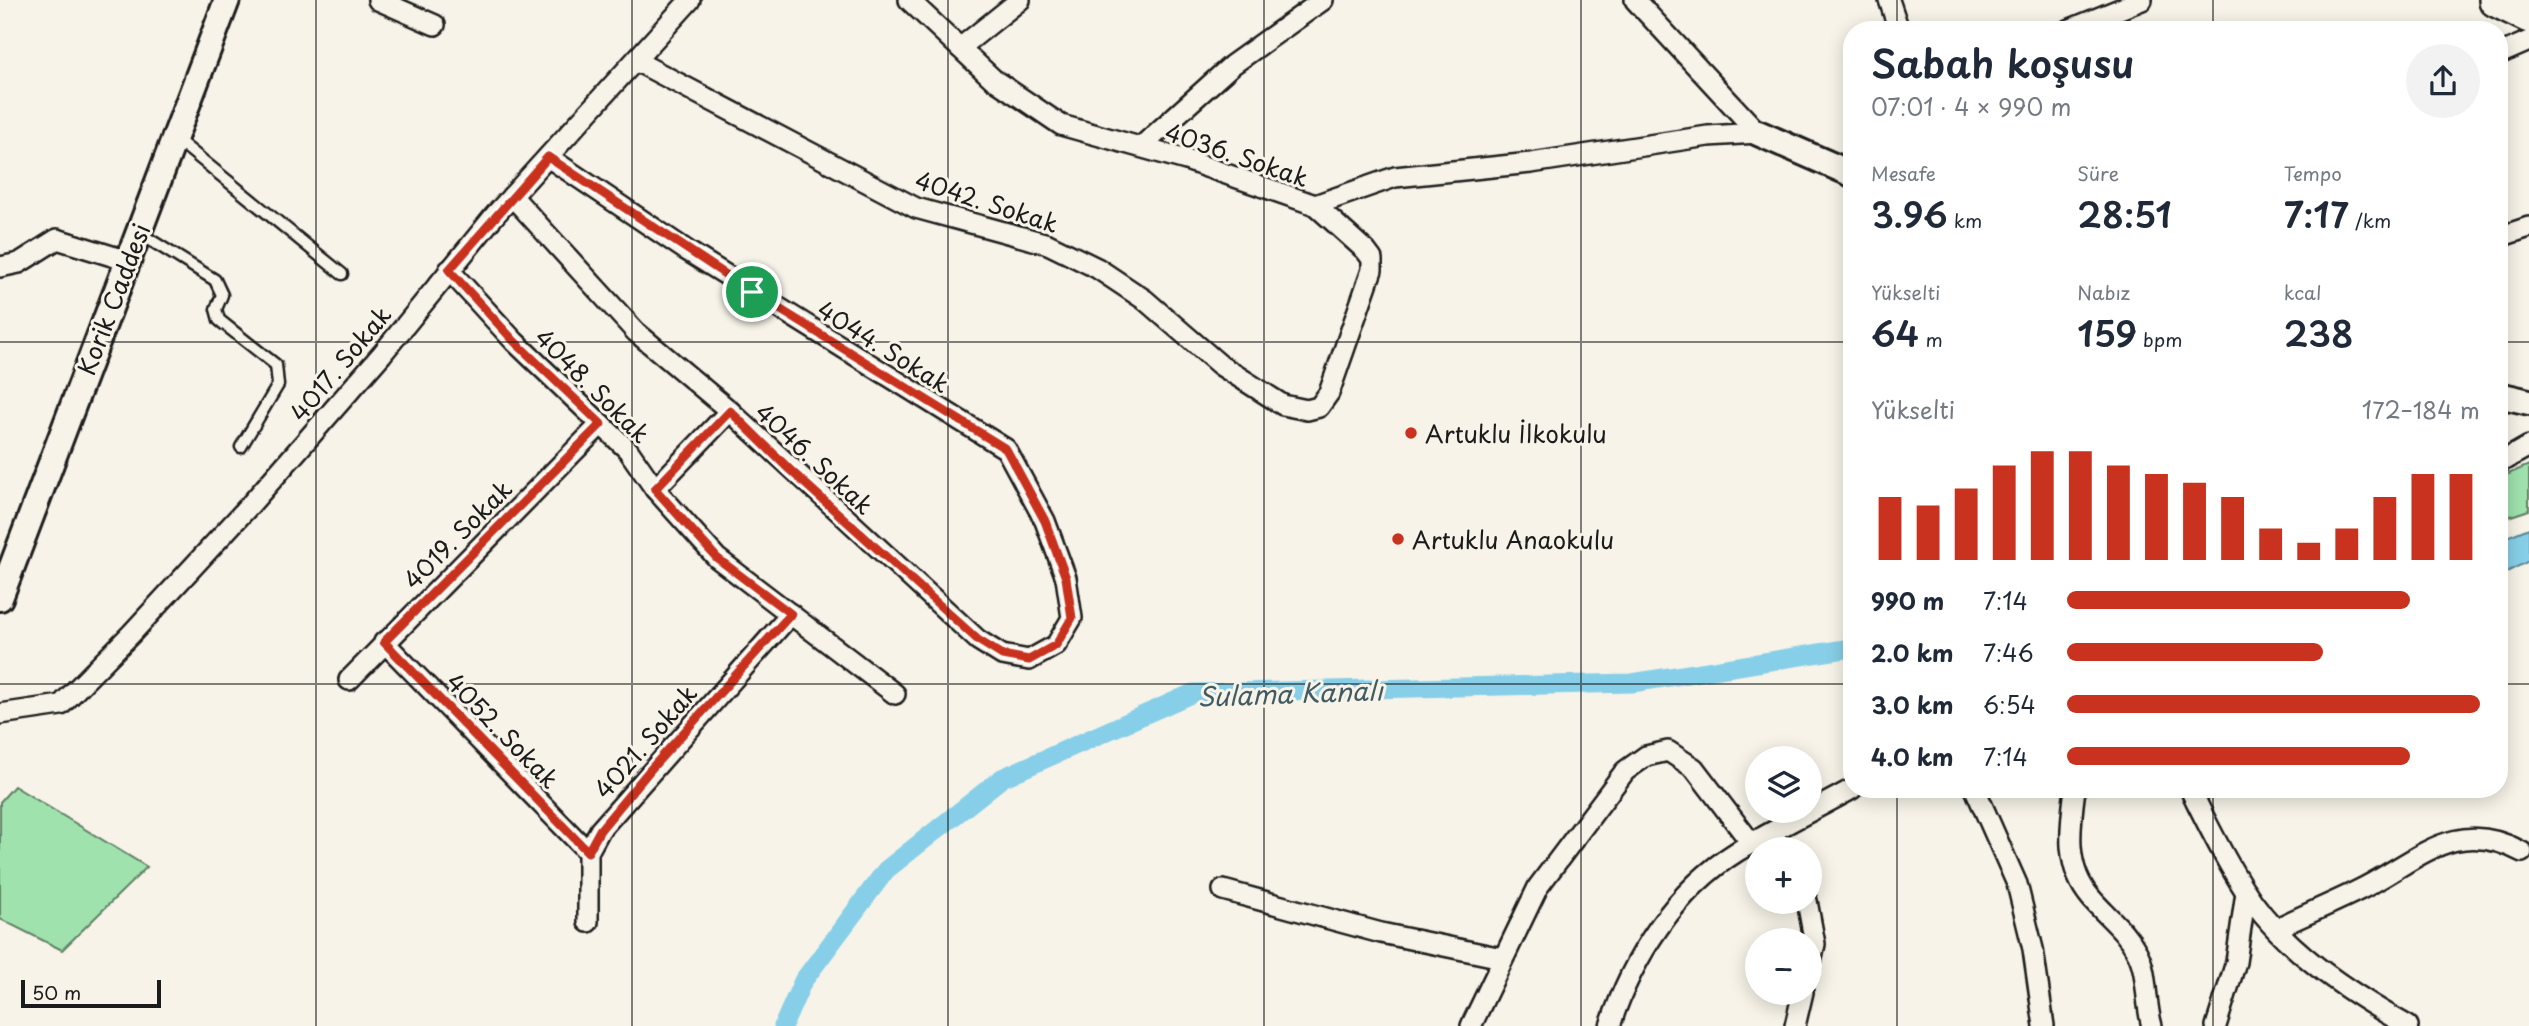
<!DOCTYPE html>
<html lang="tr">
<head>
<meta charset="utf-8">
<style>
	:root { --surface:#fff; --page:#f2f2f3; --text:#1f2937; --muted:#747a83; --accent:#c8321e }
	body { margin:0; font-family:"Playpen Sans",sans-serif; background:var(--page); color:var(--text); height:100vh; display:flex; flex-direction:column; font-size:26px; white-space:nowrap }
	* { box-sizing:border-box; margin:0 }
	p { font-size:23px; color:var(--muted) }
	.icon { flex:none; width:38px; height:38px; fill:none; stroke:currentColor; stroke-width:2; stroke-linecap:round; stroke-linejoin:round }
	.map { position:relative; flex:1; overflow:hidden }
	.details { position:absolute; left:1843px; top:21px; width:665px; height:777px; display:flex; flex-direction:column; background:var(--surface); border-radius:28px; box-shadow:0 4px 18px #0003 }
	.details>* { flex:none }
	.tools { position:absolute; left:1745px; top:746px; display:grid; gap:14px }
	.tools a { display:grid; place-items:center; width:77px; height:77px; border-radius:50%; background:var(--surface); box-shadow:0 4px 18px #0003; font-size:35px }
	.scale { position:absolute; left:21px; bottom:18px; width:140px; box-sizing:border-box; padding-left:7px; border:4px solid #1c1c1c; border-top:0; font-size:19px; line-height:24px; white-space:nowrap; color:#1c1c1c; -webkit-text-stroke:5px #f7f3e8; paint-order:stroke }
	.pin { position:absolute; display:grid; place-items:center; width:60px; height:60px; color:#fff; margin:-30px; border:4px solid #fff; border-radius:50%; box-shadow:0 2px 7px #0007 }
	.round { display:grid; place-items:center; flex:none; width:74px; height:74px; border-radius:37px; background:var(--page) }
	.head { display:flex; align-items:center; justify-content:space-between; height:119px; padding:0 28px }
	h1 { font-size:38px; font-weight:600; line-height:52px }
	.figures { display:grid; grid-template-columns:repeat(3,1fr); gap:10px; height:119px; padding:7px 28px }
	.figures div { display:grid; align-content:center }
	.figures b { font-size:35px; font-weight:600 }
	.figures small { font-size:19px; font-weight:400 }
	.figures p { font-size:19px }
	.chart { height:196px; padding:14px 28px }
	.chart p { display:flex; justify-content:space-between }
	.chart svg { width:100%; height:126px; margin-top:7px; stroke:var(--accent); stroke-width:6 }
	ul { padding:0 28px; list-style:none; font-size:23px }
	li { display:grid; grid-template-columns:112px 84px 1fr; align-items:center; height:52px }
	li i { height:18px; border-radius:9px; background:var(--accent) }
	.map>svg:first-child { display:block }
	.green { fill:#9fe2ad; stroke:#5e7f64; stroke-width:2 }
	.water { fill:#87cfe8; stroke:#5c8796; stroke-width:2 }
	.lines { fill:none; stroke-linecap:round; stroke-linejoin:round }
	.canal { stroke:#87cfe8; stroke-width:19 }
	.service-casing { stroke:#1c1c1c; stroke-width:15 }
	.minor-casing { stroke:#1c1c1c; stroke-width:24 }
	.tertiary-casing { stroke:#1c1c1c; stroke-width:30 }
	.trunk-casing { stroke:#1c1c1c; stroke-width:38 }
	.service { stroke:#f7f3e8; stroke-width:10 }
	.minor { stroke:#f7f3e8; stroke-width:19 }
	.tertiary { stroke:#f7f3e8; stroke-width:24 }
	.trunk { stroke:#f7f3e8; stroke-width:33 }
	.route-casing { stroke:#fff; stroke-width:14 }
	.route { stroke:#c8321e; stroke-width:9 }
	.grid { fill:none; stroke:#1c1c1c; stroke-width:2; stroke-opacity:0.55 }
	.poi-dot { fill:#c8321e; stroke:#f7f3e8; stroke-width:2.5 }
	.labels { text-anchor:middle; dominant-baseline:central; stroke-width:6; stroke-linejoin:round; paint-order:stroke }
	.street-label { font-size:24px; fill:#1c1c1c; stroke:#f7f3e8 }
	.poi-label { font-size:24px; fill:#1c1c1c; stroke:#f7f3e8; text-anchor:start }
	.water-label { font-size:26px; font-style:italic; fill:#415b63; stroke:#f7f3e8 }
</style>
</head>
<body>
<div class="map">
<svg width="2529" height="1026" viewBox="0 0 2529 1026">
	<rect width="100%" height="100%" fill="#f7f3e8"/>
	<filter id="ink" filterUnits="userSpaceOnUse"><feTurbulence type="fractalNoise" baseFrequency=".0143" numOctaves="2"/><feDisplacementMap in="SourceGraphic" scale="14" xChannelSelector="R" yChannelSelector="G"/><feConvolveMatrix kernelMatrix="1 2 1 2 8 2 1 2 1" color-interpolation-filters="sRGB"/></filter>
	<g filter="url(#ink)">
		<g class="green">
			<path d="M 2529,465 L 2529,510 L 2499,520 L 2499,478 Z"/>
			<path d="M 14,786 L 147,867 L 62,950 L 0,919 L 0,802 Z"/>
		</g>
		<path class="water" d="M 2529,528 L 2529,561 L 2499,576 L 2499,540 Z"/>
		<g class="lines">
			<path class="canal" d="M 783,1026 L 803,981 L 886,870 L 1002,778 L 1193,693 L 1632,683 L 1845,649"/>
			<g class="service-casing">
				<g id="service">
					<path d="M 175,138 L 342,274"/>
					<path d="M 139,233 L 215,280 L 222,295 L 216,309 L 219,320 L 276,365 L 278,385 L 241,447"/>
				</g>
			</g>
			<g class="minor-casing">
				<g id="minor">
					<path d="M 378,0 L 435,25"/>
					<path d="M 909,0 L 993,79 L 1061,125 L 1186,160 L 1315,205 L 1395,177 L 1531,163 L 1708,136 L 1758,133"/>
					<path d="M 1635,0 L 1758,133"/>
					<path d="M 1889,0 L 1899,30"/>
					<path d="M 2068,30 L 2142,0"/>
					<path d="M 960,48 L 1020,0"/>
					<path d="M 2499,54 L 2529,41"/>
					<path d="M 636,61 L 916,208 L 1048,244 L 1097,268 L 1145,300 L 1220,365 L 1283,405 L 1307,410 L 1319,407 L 1329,393 L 1372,270 L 1372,259 L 1366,251 L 1315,205"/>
					<path d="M 1141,147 L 1232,65 L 1323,0"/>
					<path d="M 512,196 L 636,332 L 730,411 L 978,640 L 1002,655 L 1029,660 L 1056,645 L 1072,618 L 1066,578 L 1045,521 L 1006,449 L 686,250 L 548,157"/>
					<path d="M 2499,237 L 2529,227"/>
					<path d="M 0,267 L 19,263 L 57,239 L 128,261"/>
					<path d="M 449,270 L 514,341 L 628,450 L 655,489 L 717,558 L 895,694"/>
					<path d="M 2499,463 L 2529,446"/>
					<path d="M 655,489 L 730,411"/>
					<path d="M 384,642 L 588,852"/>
					<path d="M 349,680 L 601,424"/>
					<path d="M 0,714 L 61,705 L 131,634 L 250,505 L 382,354 L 495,215 L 690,0"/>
					<path d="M 1975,789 L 2017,884 L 2033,949 L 2044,1026"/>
					<path d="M 2075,789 C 2070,827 2064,867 2091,898 C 2107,917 2125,929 2137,952 C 2148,972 2145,1003 2152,1026"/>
					<path d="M 2190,789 C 2207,823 2223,857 2244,889 C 2282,949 2347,991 2408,1026"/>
					<path d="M 1772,833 L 1781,849"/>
					<path d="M 1223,890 L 1381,933 L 1502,958"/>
					<path d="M 1807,901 L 1815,944 L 1810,967"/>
					<path d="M 588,922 L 588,852 L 600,830 L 791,614"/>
					<path d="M 2277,928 C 2306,914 2336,902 2365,887 C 2419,859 2457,816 2522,852"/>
					<path d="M 1471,1026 L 1538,887 L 1625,771 L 1646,756 L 1668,751 L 1694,768 L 1752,844"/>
					<path d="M 1610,1026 C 1632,958 1675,890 1738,851 C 1775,829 1814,810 1852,789"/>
					<path d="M 1795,1026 L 1803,992"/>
					<path d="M 2216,1026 L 2236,962 L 2246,892"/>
				</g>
			</g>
			<g class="tertiary-casing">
				<g id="tertiary">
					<path d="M 1758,133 L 1852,174"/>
					<path d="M 2499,395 L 2529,402"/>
					<path d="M 0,598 L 227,0"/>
				</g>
			</g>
			<g class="trunk-casing">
				<path id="trunk" d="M 2496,0 L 2529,16"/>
			</g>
			<use href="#service" class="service"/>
			<use href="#minor" class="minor"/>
			<use href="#tertiary" class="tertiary"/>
			<use href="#trunk" class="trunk"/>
		</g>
	</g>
	<g class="lines" filter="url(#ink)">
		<g class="route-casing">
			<path id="route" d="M 548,157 L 752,292 L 1006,449 L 1045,521 L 1066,578 L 1072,618 L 1056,645 L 1029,660 L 1002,655 L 978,640 L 789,469 L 730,411 L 655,489 L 717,558 L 791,614 L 650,770 L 600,830 L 588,852 L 384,642 L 601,424 L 514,341 L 449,270 Z"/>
		</g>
		<use href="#route" class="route"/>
	</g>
	<path class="grid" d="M 316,0 L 316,1026M 632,0 L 632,1026M 948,0 L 948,1026M 1264,0 L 1264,1026M 1581,0 L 1581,1026M 1897,0 L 1897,30M 2213,0 L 2213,30M 0,342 L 1852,342M 2499,342 L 2529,342M 0,684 L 1852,684M 2499,684 L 2529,684M 1897,789 L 1897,1026M 2213,789 L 2213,1026"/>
	<g class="poi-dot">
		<circle cx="1411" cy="433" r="7"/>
		<circle cx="1398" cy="539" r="7"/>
	</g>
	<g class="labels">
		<g class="street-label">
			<text transform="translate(1237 154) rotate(19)">4036. Sokak</text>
			<text transform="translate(987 201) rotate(18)">4042. Sokak</text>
			<text transform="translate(113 299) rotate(-69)">Korik Caddesi</text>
			<text transform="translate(884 346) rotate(32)">4044. Sokak</text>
			<text transform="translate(340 363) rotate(-50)">4017. Sokak</text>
			<text transform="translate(593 385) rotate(45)">4048. Sokak</text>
			<text transform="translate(815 458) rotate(43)">4046. Sokak</text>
			<text transform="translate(457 534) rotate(-45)">4019. Sokak</text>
			<text transform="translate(503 730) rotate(46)">4052. Sokak</text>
			<text transform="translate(645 741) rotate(-49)">4021. Sokak</text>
		</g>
		<g class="poi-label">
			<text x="1425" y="433">Artuklu İlkokulu</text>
			<text x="1412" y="539">Artuklu Anaokulu</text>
		</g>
		<g class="water-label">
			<text transform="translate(1290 693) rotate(-2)">Sulama Kanalı</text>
		</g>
	</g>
</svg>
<div class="tools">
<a><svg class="icon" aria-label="layers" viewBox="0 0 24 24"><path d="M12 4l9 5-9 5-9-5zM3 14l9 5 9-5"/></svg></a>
<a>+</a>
<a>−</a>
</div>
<div class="scale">50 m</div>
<div class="pin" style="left:752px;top:292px;background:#1e9e55"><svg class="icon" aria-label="arrive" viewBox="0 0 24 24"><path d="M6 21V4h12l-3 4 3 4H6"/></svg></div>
<section class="details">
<div class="head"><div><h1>Sabah koşusu</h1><p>07:01 · 4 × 990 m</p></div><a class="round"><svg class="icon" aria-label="share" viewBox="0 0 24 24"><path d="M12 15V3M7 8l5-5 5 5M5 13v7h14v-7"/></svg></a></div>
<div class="figures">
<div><p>Mesafe</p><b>3.96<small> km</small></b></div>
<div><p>Süre</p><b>28:51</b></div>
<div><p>Tempo</p><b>7:17<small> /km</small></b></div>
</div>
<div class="figures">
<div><p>Yükselti</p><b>64<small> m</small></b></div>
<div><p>Nabız</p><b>159<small> bpm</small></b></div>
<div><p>kcal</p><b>238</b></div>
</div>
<div class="chart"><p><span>Yükselti</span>172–184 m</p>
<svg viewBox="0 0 160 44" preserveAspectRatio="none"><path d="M5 44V22M15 44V25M25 44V19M35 44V11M45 44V6M55 44V6M65 44V11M75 44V14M85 44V17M95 44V22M105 44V33M115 44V38M125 44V33M135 44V22M145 44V14M155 44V14"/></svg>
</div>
<ul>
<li><b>990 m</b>7:14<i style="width:83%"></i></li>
<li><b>2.0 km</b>7:46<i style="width:62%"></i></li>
<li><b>3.0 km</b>6:54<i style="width:100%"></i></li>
<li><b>4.0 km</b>7:14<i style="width:83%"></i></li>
</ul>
</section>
</div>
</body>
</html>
